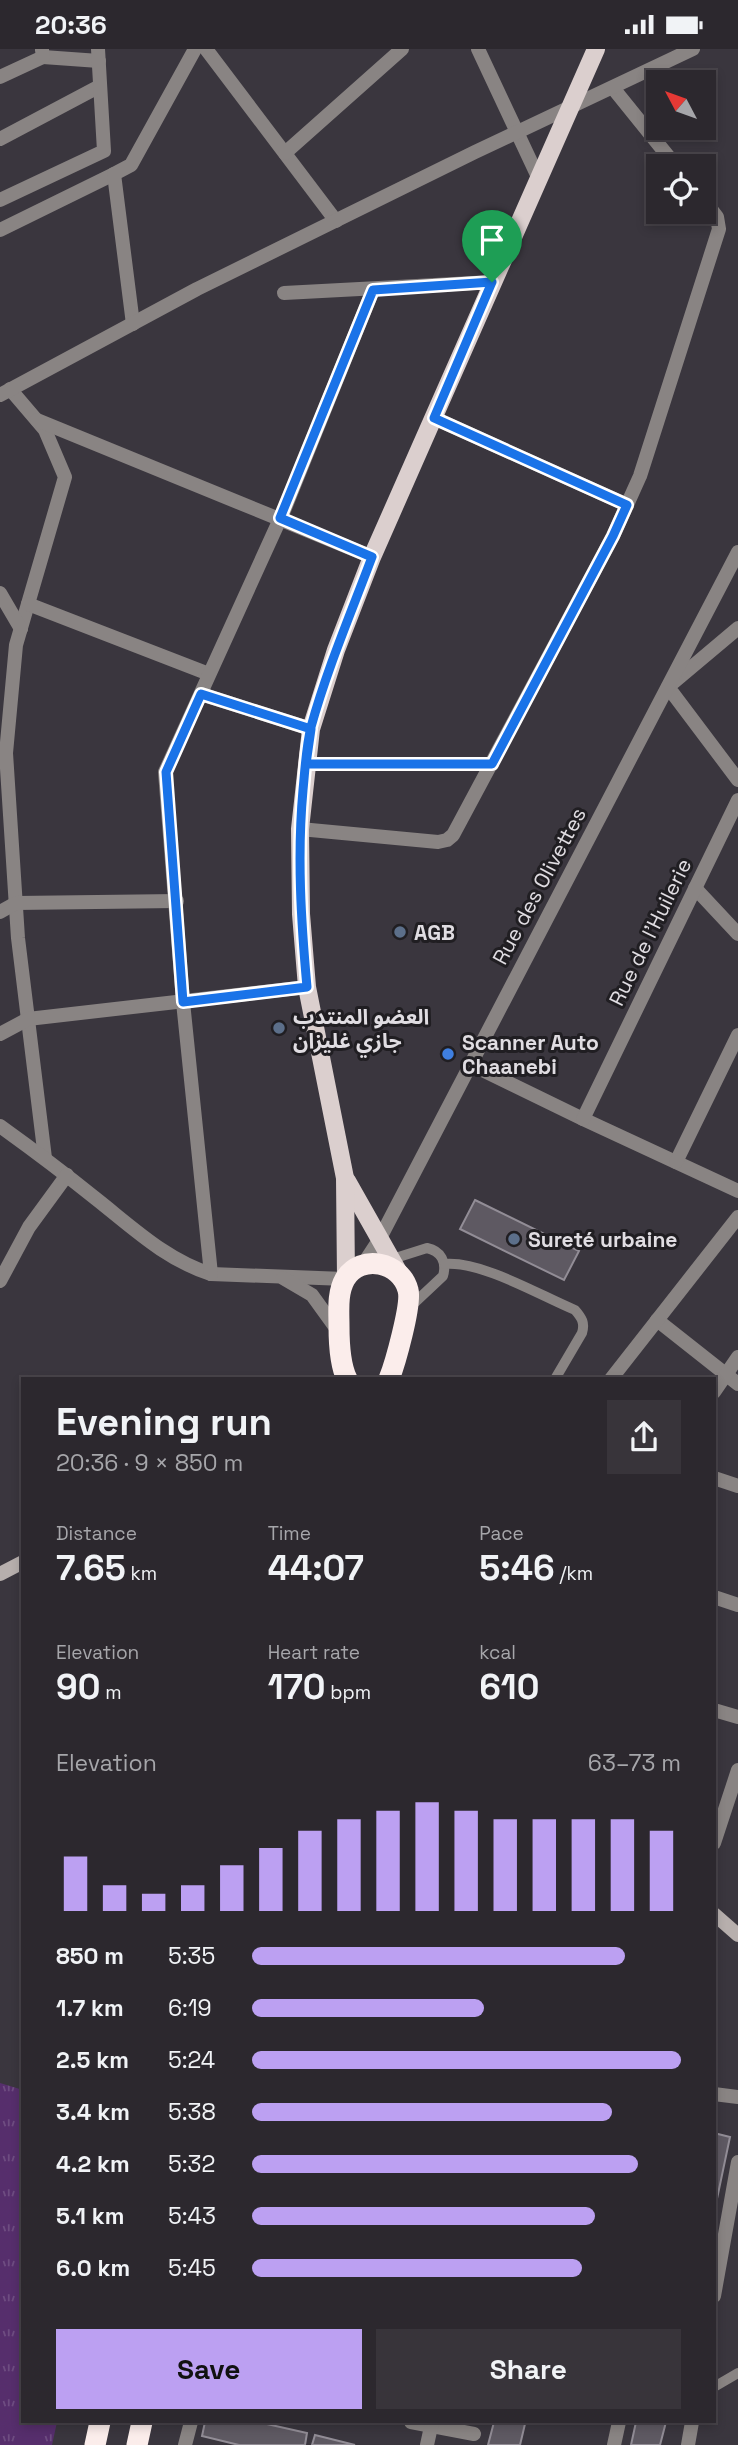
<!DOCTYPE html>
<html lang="en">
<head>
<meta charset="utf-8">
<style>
	:root { --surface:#2c282e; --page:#38343a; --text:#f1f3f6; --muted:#a6a6aa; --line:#48444a; --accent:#bca0f2 }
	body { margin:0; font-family:"Space Grotesk","Noto Sans Arabic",sans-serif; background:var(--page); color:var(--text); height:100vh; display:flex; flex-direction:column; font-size:26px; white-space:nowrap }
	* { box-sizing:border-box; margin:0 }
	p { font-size:23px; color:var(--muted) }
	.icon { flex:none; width:38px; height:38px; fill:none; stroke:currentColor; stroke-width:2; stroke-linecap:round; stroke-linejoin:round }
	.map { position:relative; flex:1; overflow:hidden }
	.details { position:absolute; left:21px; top:1328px; width:695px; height:1046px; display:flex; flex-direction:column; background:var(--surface); border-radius:0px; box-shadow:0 4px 10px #0003,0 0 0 2px var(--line) }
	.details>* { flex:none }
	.needle { width:46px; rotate:311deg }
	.controls { position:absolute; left:646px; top:21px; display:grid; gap:14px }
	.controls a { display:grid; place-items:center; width:70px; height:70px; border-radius:0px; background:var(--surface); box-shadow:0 4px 10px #0003,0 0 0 2px var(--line); font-size:35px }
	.pin { position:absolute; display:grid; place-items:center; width:60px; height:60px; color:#fff; margin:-72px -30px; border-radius:50% 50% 50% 0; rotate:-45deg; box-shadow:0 0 7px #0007 }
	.pin .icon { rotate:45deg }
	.round { display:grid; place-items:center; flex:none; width:74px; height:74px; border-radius:0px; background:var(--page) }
	.overview { display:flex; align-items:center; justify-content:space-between; height:119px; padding:0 35px }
	h1 { font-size:38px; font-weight:700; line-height:52px }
	.metrics { display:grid; grid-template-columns:repeat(3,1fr); gap:10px; height:119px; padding:7px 35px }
	.metrics div { display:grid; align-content:center }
	.metrics b { font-size:35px; font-weight:700 }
	.metrics small { font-size:19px; font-weight:400 }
	.metrics p { font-size:19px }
	.chart { height:196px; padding:14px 35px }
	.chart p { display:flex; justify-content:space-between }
	.chart svg { width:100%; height:126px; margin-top:7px; stroke:var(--accent); stroke-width:6 }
	.action { display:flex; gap:14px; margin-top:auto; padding:14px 35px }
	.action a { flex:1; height:80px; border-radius:0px; background:var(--accent); color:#111; font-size:28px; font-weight:700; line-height:80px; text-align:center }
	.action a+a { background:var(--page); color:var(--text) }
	ul { padding:0 35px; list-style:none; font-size:23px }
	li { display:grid; grid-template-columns:112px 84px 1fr; align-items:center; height:52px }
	li i { height:18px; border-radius:9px; background:var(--accent) }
	.status { display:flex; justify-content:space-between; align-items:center; height:49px; padding:0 35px; background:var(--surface); direction:ltr }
	.status svg { height:19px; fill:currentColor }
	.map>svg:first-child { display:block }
	.grass { fill:url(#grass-tufts) }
	.building { fill:#5e5962; stroke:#928d96; stroke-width:2 }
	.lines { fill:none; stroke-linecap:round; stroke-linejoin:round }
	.lane { stroke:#898483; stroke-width:10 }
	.street { stroke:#898483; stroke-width:14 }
	.secondary { stroke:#b7afad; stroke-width:14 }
	.primary { stroke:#dbcfce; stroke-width:18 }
	.highway { stroke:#fbedeb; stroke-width:21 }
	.route-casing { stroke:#fff; stroke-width:14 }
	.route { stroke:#1a73e8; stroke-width:9 }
	.service-dot { fill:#5c6f8a; stroke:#201e22; stroke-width:2.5 }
	.shop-dot { fill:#3f7fe0; stroke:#201e22; stroke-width:2.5 }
	.labels { text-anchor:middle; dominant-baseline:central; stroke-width:6; stroke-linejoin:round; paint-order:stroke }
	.street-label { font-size:21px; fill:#e0dde2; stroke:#201e22 }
	.poi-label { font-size:21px; font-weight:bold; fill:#e0dde2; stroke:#201e22; text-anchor:start }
</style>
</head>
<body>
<div class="status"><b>20:36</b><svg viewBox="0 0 49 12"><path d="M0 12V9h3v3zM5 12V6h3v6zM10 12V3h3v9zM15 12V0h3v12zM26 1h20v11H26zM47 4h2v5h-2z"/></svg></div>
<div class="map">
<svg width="738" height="2396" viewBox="0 0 738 2396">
	<defs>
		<pattern id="grass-tufts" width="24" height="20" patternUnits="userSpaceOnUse" patternTransform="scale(1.75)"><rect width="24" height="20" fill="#562e6c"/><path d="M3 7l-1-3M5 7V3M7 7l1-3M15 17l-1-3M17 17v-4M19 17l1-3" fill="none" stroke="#6e4c81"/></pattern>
	</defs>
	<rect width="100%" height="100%" fill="#3a363e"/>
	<path class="grass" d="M 0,2034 L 23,2041 L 23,2373 L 57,2373 L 52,2396 L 0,2396 Z"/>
	<g class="building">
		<path d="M 475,1151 L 579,1202 L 564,1231 L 460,1180 Z"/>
		<path d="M 714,2084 L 730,2088 L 714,2164 Z"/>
		<path d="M 205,2373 L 258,2373 L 307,2384 L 305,2396 L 239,2396 L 202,2387 Z"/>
		<path d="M 494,2373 L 525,2375 L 520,2396 L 488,2396 Z"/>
		<path d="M 636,2373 L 666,2373 L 660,2396 L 631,2396 Z"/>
		<path d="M 315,2386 L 355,2396 L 312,2396 Z"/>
	</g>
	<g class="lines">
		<g class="lane">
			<path d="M 386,1212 L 427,1199 C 441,1202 447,1213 443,1227 L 410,1258"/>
			<path d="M 445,1215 C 482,1212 539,1246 575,1261 C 582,1269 585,1274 582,1284 L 555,1330"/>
			<path d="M 714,2338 L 738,2324"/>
		</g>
		<g class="street">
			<path d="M 206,0 L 336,172"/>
			<path d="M 478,0 L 539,130"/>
			<path d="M 43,8 L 99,12"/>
			<path d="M 0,28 L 43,8 L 42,1"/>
			<path d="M 613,39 L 676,117"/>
			<path d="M 0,90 L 100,37"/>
			<path d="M 285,104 L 402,0"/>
			<path d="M 0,151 L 104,102 L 98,0"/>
			<path d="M 0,181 L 114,125"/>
			<path d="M 284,244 L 492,233"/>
			<path d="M 133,275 L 114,125 L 131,116 L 195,0"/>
			<path d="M 10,340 L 45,381 L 65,428 L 16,596 L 6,704 L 18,889 L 45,1109"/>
			<path d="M 0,346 L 197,240 L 475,103 L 693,0"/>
			<path d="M 434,369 L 627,456"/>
			<path d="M 37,371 L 372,508"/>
			<path d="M 0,544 L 21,580"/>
			<path d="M 28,555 L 209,625"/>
			<path d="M 738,579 L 668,638 L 738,731"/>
			<path d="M 201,645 L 311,680"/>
			<path d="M 306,715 L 492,715"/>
			<path d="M 300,780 L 438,793 L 447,791 L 453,786 L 613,487 L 640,427 L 719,180 L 717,168 L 704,151"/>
			<path d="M 695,839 L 738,885"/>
			<path d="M 0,863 L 16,854 L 177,852"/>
			<path d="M 0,985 L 28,970 L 307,938"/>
			<path d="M 470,1015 L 583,1070 L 738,1142"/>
			<path d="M 583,1070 L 738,751"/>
			<path d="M 0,1077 C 32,1100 64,1124 95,1149 C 132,1178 166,1211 211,1225 L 345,1230"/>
			<path d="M 676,1113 L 738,986"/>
			<path d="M 362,1217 L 379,1191 L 738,503"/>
			<path d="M 211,1225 L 183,953 L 165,723 L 285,459 L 373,241"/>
			<path d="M 283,1229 L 312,1246 L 338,1282"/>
			<path d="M 0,1232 L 29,1178 L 67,1126"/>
			<path d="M 657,1271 L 738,1335"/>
			<path d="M 611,1330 L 738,1168"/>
			<path d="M 714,1343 L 738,1308"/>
			<path d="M 714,1429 L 738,1437"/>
			<path d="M 714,1548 L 738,1556"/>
			<path d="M 714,1661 L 738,1668"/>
			<path d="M 714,1794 L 738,1721"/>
			<path d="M 714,2045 L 738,2048"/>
			<path d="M 714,2247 L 738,2113"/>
			<path d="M 411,2373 L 474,2385"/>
			<path d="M 185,2396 L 191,2373"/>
			<path d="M 427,2396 L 432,2373"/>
			<path d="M 614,2396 L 619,2373"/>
			<path d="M 688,2396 L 692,2373"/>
		</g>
		<g class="secondary">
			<path d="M 0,1525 L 23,1513"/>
			<path d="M 714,1865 L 738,1886"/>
		</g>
		<g class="primary">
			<path d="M 347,1132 L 399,1224"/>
			<path d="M 346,1229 L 345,1129 L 307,938 L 301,865 L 300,780 L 311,680 L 336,601 L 372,508 L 596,0"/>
		</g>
		<g class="highway">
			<path d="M 347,1330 C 340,1316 339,1293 339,1277 C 339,1262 337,1244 345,1230 C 361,1204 401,1213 408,1241 C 412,1255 395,1315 389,1330"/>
			<path d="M 95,2396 L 100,2373"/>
			<path d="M 137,2396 L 142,2373"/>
		</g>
	</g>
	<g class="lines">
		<g class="route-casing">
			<path id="route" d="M 492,233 L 373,241 L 280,469 L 372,508 C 351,564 327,620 311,678 C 306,698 305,721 303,741 C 297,807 301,872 307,938 L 183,953 L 166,723 L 201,645 L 311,680 L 306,715 L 492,715 L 613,487 L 627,456 L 434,369 L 492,233"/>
		</g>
		<use href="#route" class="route"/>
	</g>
	<g class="service-dot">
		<circle cx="400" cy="883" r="7"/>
		<circle cx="279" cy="979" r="7"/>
		<circle cx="514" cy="1190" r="7"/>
	</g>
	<circle class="shop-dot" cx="448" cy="1005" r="7"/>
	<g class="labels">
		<g class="street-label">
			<text transform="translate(539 837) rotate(-62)">Rue des Olivettes</text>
			<text transform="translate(650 883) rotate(-64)">Rue de l'Huilerie</text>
		</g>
		<g class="poi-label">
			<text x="414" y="883">AGB</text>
			<text x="293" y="967">العضو المنتدب<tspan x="293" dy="24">جازي غليزان</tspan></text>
			<text x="462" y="993">Scanner Auto<tspan x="462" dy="24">Chaanebi</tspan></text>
			<text x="528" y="1190">Sureté urbaine</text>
		</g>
	</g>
</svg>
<div class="controls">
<a><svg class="needle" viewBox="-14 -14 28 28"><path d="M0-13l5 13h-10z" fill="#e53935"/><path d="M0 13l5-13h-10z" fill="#a6a6aa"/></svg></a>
<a><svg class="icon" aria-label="locate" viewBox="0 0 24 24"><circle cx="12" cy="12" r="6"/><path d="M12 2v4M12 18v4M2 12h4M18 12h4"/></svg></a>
</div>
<div class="pin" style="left:492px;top:233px;background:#1e9e55"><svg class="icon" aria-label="arrive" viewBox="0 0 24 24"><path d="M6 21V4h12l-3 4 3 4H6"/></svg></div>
<section class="details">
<div class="overview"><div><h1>Evening run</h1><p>20:36 · 9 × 850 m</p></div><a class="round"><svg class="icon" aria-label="share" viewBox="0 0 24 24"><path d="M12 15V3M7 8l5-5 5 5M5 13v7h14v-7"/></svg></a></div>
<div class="metrics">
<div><p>Distance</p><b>7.65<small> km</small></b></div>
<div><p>Time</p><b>44:07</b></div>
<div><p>Pace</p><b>5:46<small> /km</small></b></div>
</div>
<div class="metrics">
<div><p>Elevation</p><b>90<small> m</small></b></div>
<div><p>Heart rate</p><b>170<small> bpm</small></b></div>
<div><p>kcal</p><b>610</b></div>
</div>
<div class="chart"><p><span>Elevation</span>63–73 m</p>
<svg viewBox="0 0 160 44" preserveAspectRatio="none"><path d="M5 44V25M15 44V35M25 44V38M35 44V35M45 44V28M55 44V22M65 44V16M75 44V12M85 44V9M95 44V6M105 44V9M115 44V12M125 44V12M135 44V12M145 44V12M155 44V16"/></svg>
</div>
<ul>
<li><b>850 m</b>5:35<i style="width:87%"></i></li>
<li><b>1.7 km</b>6:19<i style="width:54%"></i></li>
<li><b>2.5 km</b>5:24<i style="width:100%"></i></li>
<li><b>3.4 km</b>5:38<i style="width:84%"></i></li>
<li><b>4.2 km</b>5:32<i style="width:90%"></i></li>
<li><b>5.1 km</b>5:43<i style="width:80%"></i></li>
<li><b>6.0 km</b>5:45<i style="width:77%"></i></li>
</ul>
<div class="action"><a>Save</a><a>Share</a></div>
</section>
</div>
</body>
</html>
